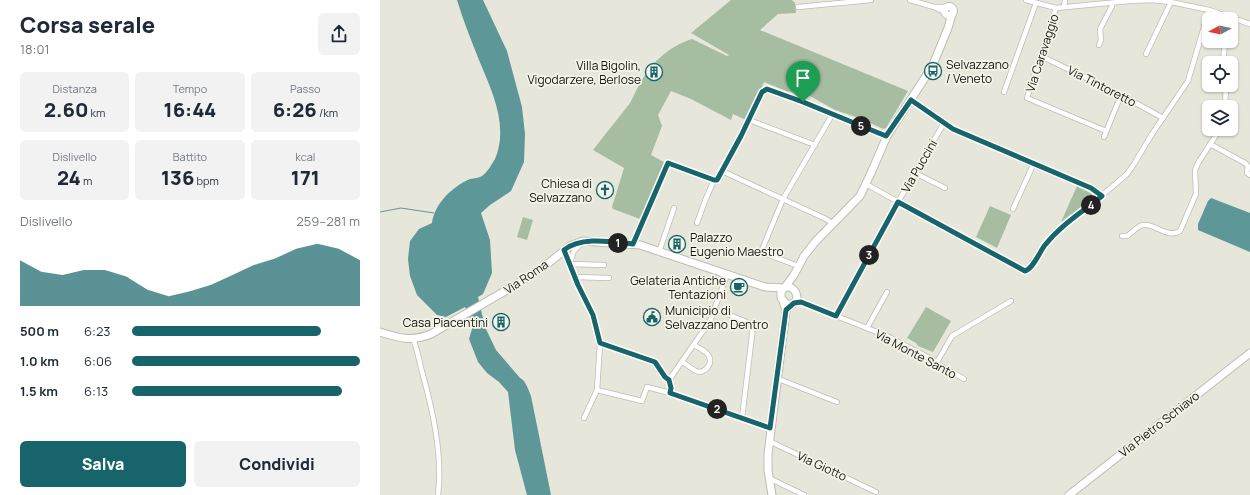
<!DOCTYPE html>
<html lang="it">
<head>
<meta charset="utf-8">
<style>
	:root { --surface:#fff; --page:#f2f2f3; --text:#1f2937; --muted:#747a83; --accent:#17656b }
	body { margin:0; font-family:Manrope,sans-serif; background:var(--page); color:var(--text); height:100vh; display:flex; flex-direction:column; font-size:15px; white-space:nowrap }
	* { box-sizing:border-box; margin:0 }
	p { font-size:13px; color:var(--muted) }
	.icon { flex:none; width:22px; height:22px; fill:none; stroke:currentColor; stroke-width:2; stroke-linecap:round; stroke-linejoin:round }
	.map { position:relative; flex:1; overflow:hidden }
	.details { display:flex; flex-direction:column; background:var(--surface); width:380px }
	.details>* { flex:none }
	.needle { width:26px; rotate:262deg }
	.tools { position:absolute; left:822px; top:12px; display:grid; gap:8px }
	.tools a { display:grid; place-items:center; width:36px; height:36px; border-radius:6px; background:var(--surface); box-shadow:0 1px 3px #0004; font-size:20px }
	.pin { position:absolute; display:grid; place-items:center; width:34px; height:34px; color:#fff; margin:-41px -17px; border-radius:50% 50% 50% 0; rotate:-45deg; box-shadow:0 0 4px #0007 }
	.pin .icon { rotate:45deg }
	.km { position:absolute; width:20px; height:20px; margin:-10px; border-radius:50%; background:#222; color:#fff; font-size:11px; line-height:20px; text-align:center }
	.round { display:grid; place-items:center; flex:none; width:42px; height:42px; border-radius:6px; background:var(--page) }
	.head { display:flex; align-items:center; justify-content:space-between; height:68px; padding:0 20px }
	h1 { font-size:22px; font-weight:800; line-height:30px }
	.stats { display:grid; grid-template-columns:repeat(3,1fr); gap:6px; height:68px; padding:4px 20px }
	.stats div { display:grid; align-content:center; border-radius:6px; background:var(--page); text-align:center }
	.stats b { font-size:20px; font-weight:800 }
	.stats small { font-size:11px; font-weight:400 }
	.stats p { font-size:11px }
	.chart { height:112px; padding:8px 20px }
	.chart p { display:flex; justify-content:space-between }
	.chart svg { width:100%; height:72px; margin-top:4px; fill:var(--accent); opacity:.7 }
	.cta { display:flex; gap:8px; margin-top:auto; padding:8px 20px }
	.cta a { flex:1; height:46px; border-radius:6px; background:var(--accent); color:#fff; font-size:16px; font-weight:800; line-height:46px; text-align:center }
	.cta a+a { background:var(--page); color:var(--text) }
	ul { padding:0 20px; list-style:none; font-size:13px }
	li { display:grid; grid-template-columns:64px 48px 1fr; align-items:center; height:30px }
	li i { height:10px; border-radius:5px; background:var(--accent) }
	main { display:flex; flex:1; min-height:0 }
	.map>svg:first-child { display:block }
	.green { fill:#a7bda2 }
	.water { fill:#5d9798 }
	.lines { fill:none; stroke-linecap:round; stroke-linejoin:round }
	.stream { stroke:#5d9798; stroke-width:1 }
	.street-casing { stroke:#bebdb2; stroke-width:6 }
	.secondary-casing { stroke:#bebdb2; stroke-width:9 }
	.street { stroke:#fff; stroke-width:4.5 }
	.secondary { stroke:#fff; stroke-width:7 }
	.route-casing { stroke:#fff; stroke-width:8 }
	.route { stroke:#17656b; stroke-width:5 }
	.labels { text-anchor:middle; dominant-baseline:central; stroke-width:3.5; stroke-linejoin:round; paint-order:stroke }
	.street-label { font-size:12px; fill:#161512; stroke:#f4f3e7 }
	.poi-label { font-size:12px; fill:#161512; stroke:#f4f3e7; text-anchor:end }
</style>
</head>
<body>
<main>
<section class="details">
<div class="head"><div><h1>Corsa serale</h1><p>18:01</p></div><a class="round"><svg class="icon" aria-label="share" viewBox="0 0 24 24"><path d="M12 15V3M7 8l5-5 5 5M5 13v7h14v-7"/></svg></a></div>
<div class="stats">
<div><p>Distanza</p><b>2.60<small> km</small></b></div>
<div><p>Tempo</p><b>16:44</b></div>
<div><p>Passo</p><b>6:26<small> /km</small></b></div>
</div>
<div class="stats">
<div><p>Dislivello</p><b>24<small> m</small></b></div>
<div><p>Battito</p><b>136<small> bpm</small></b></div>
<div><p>kcal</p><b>171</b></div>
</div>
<div class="chart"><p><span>Dislivello</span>259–281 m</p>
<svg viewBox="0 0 160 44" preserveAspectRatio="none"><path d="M0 44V16L10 23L20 25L30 22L40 22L50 26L60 34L70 38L80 35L90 31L100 25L110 19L120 15L130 9L140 6L150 9L160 16V44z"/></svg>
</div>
<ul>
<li><b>500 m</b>6:23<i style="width:83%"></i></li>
<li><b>1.0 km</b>6:06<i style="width:100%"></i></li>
<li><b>1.5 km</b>6:13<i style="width:92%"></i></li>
</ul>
<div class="cta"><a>Salva</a><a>Condividi</a></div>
</section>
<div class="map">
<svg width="870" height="495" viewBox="0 0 870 495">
	<rect width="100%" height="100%" fill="#e7e6da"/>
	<g class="green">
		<path d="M 351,0 L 412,0 L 415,3 L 416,13 L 398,14 L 380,30 L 528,91 L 506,128 L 503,129 L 482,119 L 455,110 L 430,96 L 406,91 L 384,82 L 366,120 L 353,114 L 351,120 L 311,99 L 291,91 L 278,115 L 282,126 L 271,155 L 284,162 L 260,219 L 233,209 L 232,207 L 244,168 L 213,150 C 225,134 238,119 250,103 C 253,98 255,92 258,87 C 270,64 287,47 312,39 L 347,56 L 349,55 L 311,33 Z"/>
		<path d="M 697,186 L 712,194 L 711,200 L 681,222 Z"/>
		<path d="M 610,206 L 631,215 L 617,248 L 596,237 Z"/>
		<path d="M 143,217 L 153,220 L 147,240 L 137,237 Z"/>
		<path d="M 546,307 L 571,321 L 553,352 L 538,346 L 536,343 L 527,338 Z"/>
	</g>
	<g class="water">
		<path d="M 77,0 L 103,0 L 127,51 L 142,107 L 145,134 L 144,162 L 131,191 L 110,205 L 101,213 L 110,240 L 112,273 L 103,294 L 98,297 L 105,327 L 116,350 L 140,378 C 146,381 148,389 151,396 L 171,495 L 147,495 L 135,450 L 128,392 L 119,382 L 107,373 L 98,362 L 89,339 L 92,329 L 92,322 L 85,307 L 66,317 L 57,315 L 37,295 L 30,276 L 28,259 L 30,241 L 39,229 L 52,223 C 55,203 72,187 90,179 C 94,178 99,178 102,176 C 107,173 112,164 115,159 C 129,126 112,91 99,60 C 91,40 83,20 77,0 Z"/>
		<path d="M 831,198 L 870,213 L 870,252 L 818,230 L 818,224 L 828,201 Z"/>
	</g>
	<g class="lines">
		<path class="stream" d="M 0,212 L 21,208 L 54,213"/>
		<g class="street-casing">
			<g id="street">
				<path d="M 530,0 L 554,7 L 567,7"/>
				<path d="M 646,0 L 676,8 L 749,1 L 772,0 L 791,2 L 829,10 L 870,24"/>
				<path d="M 418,7 L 491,0"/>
				<path d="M 684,7 L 685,0"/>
				<path d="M 556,8 L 565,12"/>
				<path d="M 676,8 L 647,98 L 726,131"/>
				<path d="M 719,45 L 721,40 L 720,29 L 732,6 L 732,3"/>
				<path d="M 766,54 L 791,2"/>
				<path d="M 661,56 L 741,95 L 783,118"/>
				<path d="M 843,63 L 845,41"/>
				<path d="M 624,92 L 656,3"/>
				<path d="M 531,99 L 573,129 L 711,188 L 722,196"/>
				<path d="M 845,107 L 846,85"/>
				<path d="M 369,120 L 435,145"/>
				<path d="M 724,137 L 741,95"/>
				<path d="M 830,144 L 865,163 L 868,166 L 867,173 L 870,175"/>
				<path d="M 342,171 L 446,219 L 452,223"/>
				<path d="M 535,173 L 565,188"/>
				<path d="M 486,184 L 641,270 L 647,270 L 665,245 L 680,229 L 732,187 L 747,174 L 754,164 L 772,134 L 808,81 L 829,10"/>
				<path d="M 633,209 L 654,163"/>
				<path d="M 317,223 L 325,201 L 334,180"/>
				<path d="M 742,236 L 747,236 C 752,233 757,226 763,225 C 775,223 787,239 800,231 L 816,194 L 815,170 L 818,163 L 840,129"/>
				<path d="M 253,244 L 288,163 L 334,180 L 337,180 L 361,136 L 382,92 L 387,89 L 423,102 L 507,136"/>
				<path d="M 184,250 L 198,285 L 213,315 L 220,343 L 217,390 L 204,418"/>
				<path d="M 279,252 L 294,208"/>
				<path d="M 190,262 L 194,251 L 201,244"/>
				<path d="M 190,264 L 224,265"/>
				<path d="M 418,266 L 381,252 L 403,199 L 452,115"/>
				<path d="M 194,277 L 229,278"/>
				<path d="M 414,303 L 421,302 L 507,336 L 557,362 L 558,364 L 584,379"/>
				<path d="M 335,311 L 340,311 L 369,323 L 373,327 L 362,418"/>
				<path d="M 456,316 L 518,202 L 564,123"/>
				<path d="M 487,328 L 507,292"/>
				<path d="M 33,339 C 37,348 39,359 41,368 C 52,407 63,454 58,495"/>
				<path d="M 220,343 L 275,362 L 285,377 L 289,380 L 291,389 L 290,393 L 390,428"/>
				<path d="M 302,362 C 307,364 311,369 316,371 C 324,374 333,365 329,356 C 327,351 319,348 314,345"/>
				<path d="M 557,362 L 572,336 L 631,301"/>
				<path d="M 396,378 L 457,402"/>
				<path d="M 289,380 L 330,321 L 347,275"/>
				<path d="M 217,390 L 262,401 L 267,387 L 290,393"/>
				<path d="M 389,441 L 496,492"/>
				<path d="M 389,480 L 393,480 L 424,495"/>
			</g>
		</g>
		<g class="secondary-casing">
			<g id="secondary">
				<circle cx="569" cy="11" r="4.5"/>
				<path d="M 405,287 L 414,275 L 424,256 L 436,241 L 480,196 L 491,173 L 507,136 L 552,67 L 568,28 L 572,14"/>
				<path d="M 406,310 L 416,301 L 417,297 C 416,291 412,286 405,287 L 401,292 L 401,298 L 406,304 L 412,304"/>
				<path d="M 0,332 C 19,338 32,342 51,334 L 132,287 L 161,269 L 190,246 L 203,241 L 260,245 L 385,287 L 403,288"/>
				<path d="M 392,495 L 388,470 L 388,454 L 406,311 L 403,300"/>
				<path d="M 689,495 L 870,353"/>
			</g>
		</g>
		<use href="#street" class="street"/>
		<use href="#secondary" class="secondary"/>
	</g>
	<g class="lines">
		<g class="route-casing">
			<path id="route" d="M 387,89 L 423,102 L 506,136 L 531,100 L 573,129 L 711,188 L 722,196 C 702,212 681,225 665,245 C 660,251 653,269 645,271 L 518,202 L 456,316 L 421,302 L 414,303 L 406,310 L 390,428 L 387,427 L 290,393 L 291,388 L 289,380 L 285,377 L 275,362 L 220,343 L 213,315 L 198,285 L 184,250 C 202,236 232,242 253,244 L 288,163 L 334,180 L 337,180 L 361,136 L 382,92 Z"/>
		</g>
		<use href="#route" class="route"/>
	</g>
	<defs>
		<g id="bus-ring" transform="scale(0.9)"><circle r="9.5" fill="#f4f3e7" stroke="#17656b" stroke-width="1.5"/><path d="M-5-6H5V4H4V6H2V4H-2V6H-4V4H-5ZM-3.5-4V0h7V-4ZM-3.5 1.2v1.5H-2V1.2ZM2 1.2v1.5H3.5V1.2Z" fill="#17656b"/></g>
		<g id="building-ring" transform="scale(0.9)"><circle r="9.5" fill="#f4f3e7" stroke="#17656b" stroke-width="1.5"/><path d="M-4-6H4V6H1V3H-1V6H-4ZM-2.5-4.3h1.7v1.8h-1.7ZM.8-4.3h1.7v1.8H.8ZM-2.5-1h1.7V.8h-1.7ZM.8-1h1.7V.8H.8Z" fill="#17656b"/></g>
		<g id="church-ring" transform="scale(0.9)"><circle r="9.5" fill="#f4f3e7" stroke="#17656b" stroke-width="1.5"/><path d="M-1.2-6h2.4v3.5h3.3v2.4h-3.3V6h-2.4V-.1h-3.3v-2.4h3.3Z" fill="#17656b"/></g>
		<g id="cafe-ring" transform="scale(0.9)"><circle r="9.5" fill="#f4f3e7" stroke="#17656b" stroke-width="1.5"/><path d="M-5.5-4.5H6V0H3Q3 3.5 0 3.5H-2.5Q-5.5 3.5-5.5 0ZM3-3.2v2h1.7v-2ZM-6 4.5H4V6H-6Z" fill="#17656b"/></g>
		<g id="civic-ring" transform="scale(0.9)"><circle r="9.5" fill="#f4f3e7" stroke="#17656b" stroke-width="1.5"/><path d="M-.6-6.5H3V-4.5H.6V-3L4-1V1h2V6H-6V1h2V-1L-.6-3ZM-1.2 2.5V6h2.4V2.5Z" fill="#17656b"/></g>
	</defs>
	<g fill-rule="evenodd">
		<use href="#bus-ring" x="553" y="71"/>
		<use href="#building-ring" x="274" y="72"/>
		<use href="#church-ring" x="225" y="190"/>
		<use href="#building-ring" x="297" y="244"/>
		<use href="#cafe-ring" x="359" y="287"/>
		<use href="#civic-ring" x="272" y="317"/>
		<use href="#building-ring" x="121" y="322"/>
	</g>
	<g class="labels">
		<g class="street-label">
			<text transform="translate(662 53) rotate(-72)">Via Caravaggio</text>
			<text transform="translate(722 86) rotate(27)">Via Tintoretto</text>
			<text transform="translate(539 166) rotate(-60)">Via Puccini</text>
			<text transform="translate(146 277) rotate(-34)">Via Roma</text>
			<text transform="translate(536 354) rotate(28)">Via Monte Santo</text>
			<text transform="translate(779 424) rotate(-38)">Via Pietro Schiavo</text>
			<text transform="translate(442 466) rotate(25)">Via Giotto</text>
		</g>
		<g class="poi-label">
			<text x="566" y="64" text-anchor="start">Selvazzano<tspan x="566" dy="14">/ Veneto</tspan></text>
			<text x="261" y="65">Villa Bigolin,<tspan x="261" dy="14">Vigodarzere, Berlose</tspan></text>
			<text x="212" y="183">Chiesa di<tspan x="212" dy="14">Selvazzano</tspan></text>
			<text x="310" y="237" text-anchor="start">Palazzo<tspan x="310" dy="14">Eugenio Maestro</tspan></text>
			<text x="346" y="280">Gelateria Antiche<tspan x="346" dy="14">Tentazioni</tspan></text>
			<text x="285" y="310" text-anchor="start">Municipio di<tspan x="285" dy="14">Selvazzano Dentro</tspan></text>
			<text x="108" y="322">Casa Piacentini</text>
		</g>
	</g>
</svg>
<div class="tools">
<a><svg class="needle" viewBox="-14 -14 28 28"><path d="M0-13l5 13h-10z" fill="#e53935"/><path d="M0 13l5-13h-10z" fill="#747a83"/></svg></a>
<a><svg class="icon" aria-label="locate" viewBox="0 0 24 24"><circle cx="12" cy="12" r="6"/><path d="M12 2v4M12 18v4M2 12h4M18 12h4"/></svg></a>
<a><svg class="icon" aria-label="layers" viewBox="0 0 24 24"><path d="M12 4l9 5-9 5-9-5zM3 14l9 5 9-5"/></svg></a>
</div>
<div class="pin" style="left:423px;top:102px;background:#1e9e55"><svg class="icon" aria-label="arrive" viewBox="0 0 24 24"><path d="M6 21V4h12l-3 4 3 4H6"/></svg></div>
<b class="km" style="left:238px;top:243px">1</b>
<b class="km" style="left:337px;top:409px">2</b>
<b class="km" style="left:489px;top:255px">3</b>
<b class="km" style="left:711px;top:205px">4</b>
<b class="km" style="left:481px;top:126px">5</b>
</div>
</main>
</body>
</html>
